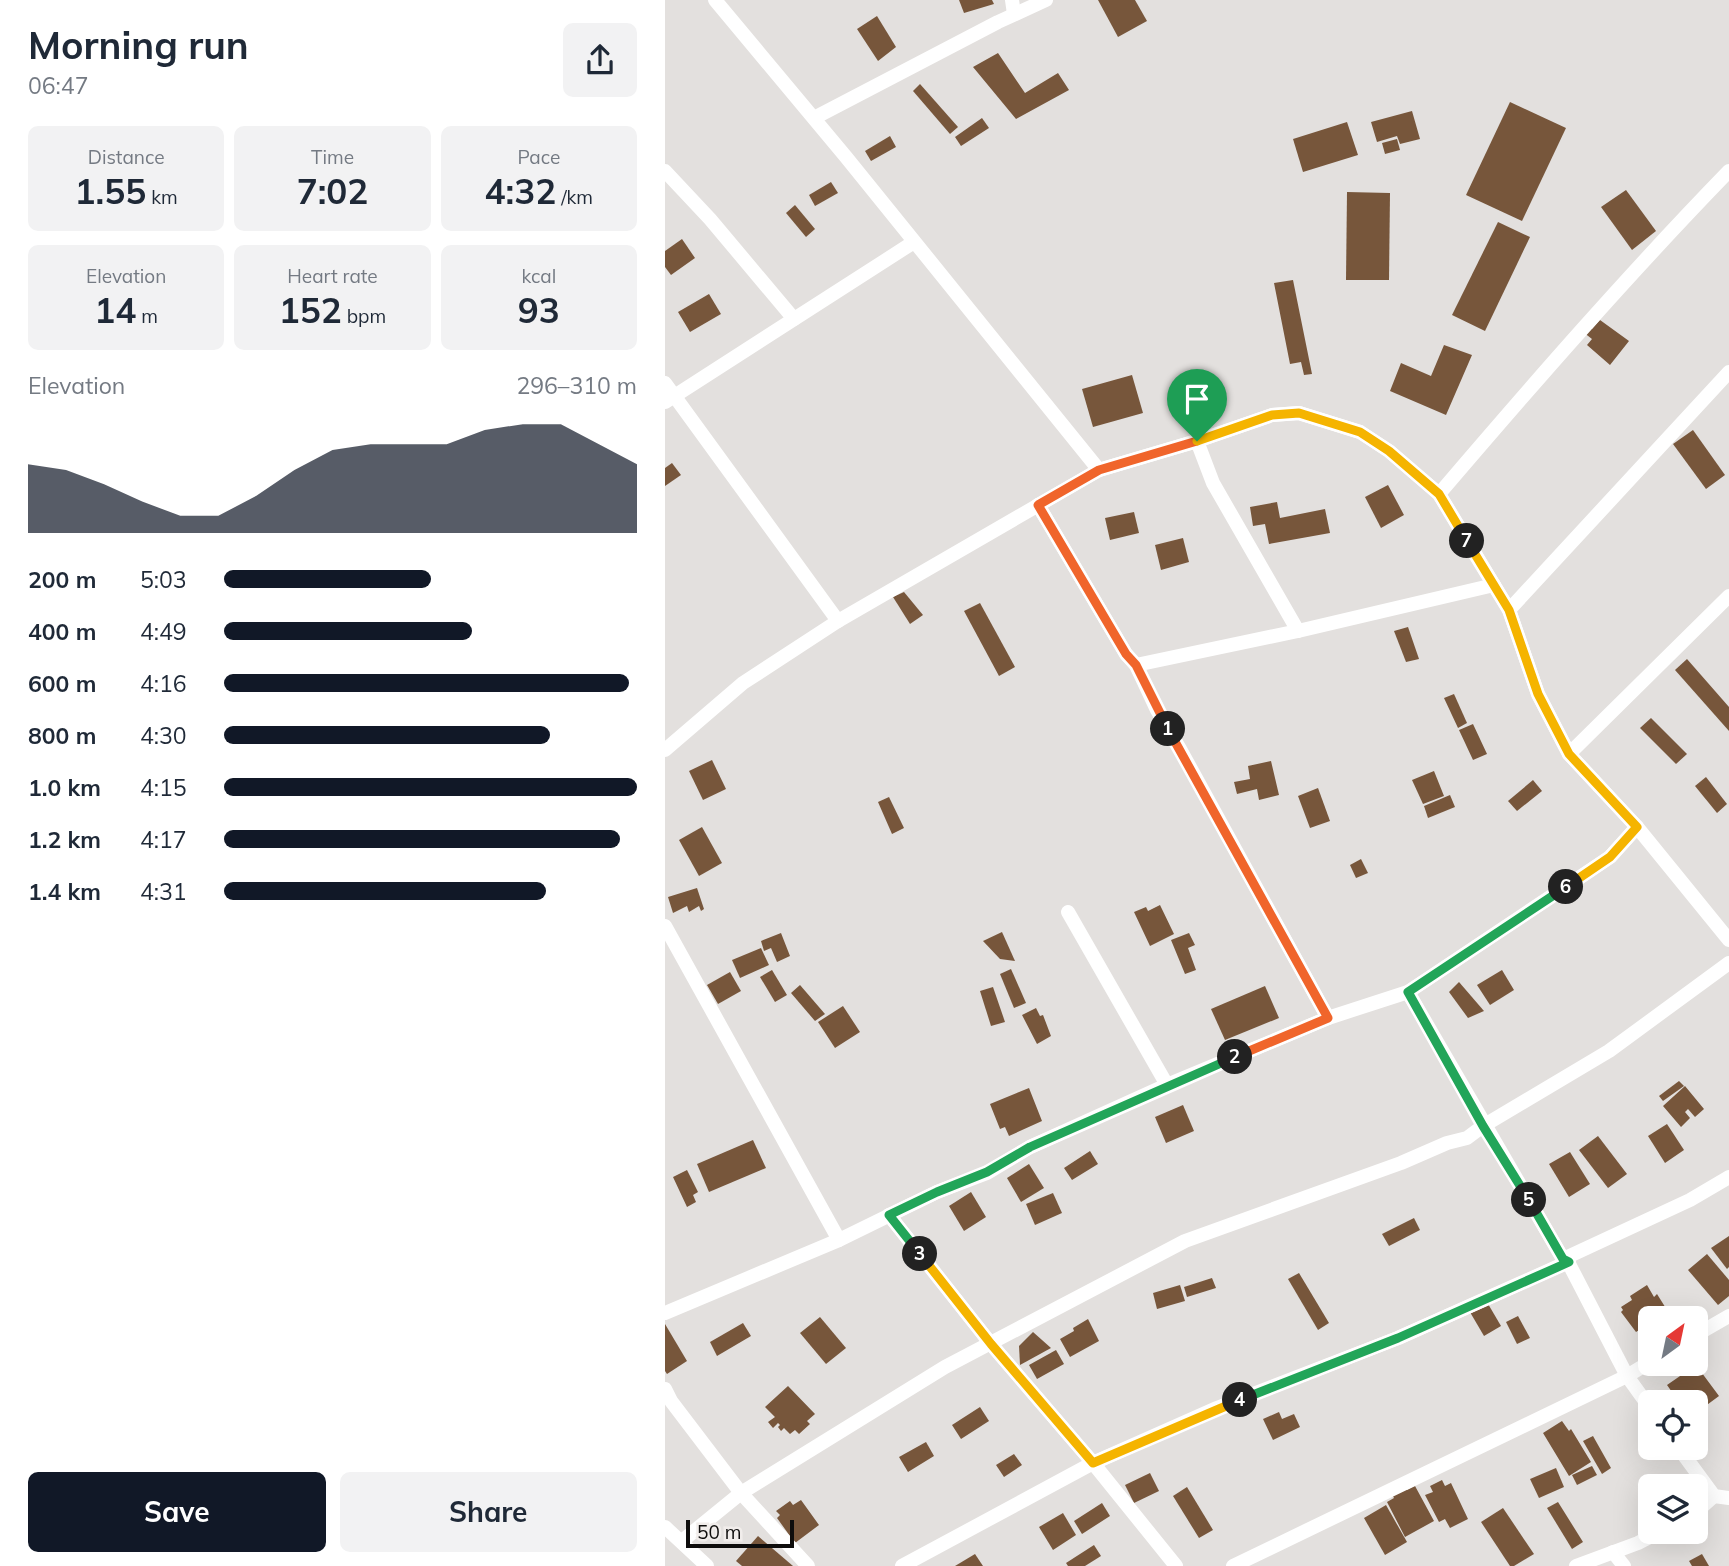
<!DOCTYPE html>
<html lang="en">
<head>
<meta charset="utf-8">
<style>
	:root { --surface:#fff; --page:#f2f2f3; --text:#1f2937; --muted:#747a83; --accent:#111827 }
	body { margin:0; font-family:Mulish,sans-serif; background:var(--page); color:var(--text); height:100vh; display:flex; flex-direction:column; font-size:26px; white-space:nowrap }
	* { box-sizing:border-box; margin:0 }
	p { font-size:23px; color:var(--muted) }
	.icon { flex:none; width:38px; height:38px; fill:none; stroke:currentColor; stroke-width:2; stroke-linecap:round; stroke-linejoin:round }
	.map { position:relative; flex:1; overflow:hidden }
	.side { display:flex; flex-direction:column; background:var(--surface); width:665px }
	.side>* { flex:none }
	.needle { width:46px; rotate:33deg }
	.tools { position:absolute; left:973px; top:1306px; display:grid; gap:14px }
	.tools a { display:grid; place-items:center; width:70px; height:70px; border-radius:10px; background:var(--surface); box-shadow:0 7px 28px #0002; font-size:35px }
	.scale { position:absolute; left:21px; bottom:18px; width:108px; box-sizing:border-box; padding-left:7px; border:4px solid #0e0d0c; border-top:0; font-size:19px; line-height:24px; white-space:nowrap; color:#0e0d0c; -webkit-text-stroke:5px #f1edeb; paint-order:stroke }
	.pin { position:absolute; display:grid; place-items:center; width:60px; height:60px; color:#fff; margin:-72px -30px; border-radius:50% 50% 50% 0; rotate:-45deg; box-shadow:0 0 7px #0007 }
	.pin .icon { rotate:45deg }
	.km { position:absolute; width:35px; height:35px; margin:-18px; border-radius:50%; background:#222; color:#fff; font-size:19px; line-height:35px; text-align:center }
	.round { display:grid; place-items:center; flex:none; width:74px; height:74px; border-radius:10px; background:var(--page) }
	.overview { display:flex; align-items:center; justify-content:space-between; height:119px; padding:0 28px }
	h1 { font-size:38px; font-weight:700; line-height:52px }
	.metrics { display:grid; grid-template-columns:repeat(3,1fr); gap:10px; height:119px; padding:7px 28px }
	.metrics div { display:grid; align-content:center; border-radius:10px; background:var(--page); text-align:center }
	.metrics b { font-size:35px; font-weight:700 }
	.metrics small { font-size:19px; font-weight:400 }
	.metrics p { font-size:19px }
	.chart { height:196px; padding:14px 28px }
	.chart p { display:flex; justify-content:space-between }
	.chart svg { width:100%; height:126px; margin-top:7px; fill:var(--accent); opacity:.7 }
	.button { display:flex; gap:14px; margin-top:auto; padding:14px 28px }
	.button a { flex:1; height:80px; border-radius:10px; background:var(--accent); color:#fff; font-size:28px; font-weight:700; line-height:80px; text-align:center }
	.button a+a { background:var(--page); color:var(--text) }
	ul { padding:0 28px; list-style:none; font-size:23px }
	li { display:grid; grid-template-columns:112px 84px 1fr; align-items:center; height:52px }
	li i { height:18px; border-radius:9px; background:var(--accent) }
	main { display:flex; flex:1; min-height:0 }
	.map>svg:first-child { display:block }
	.building { fill:#77563b }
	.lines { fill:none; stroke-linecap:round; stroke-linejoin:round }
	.minor { stroke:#fff; stroke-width:14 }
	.split-1-casing { stroke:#fff; stroke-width:14 }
	.split-2-casing { stroke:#fff; stroke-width:14 }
	.split-3-casing { stroke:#fff; stroke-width:14 }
	.split-4-casing { stroke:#fff; stroke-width:14 }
	.split-5-casing { stroke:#fff; stroke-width:14 }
	.split-6-casing { stroke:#fff; stroke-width:14 }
	.split-7-casing { stroke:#fff; stroke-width:14 }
	.split-8-casing { stroke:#fff; stroke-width:14 }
	.split-1 { stroke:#f0652b; stroke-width:9 }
	.split-2 { stroke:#f0652b; stroke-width:9 }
	.split-3 { stroke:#22a559; stroke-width:9 }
	.split-4 { stroke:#f5b400; stroke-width:9 }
	.split-5 { stroke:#22a559; stroke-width:9 }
	.split-6 { stroke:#22a559; stroke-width:9 }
	.split-7 { stroke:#f5b400; stroke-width:9 }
	.split-8 { stroke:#f5b400; stroke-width:9 }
</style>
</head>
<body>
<main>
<section class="side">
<div class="overview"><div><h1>Morning run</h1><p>06:47</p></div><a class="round"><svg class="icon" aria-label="share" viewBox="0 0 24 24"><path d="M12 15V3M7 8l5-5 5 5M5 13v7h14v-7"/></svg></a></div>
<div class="metrics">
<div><p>Distance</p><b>1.55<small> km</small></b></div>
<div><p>Time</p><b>7:02</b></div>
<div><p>Pace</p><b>4:32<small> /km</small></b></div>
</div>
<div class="metrics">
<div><p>Elevation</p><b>14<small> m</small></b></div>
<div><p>Heart rate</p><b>152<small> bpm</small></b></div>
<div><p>kcal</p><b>93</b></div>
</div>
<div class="chart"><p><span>Elevation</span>296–310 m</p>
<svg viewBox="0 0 160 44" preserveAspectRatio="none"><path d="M0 44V20L10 22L20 27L30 33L40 38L50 38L60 31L70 22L80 15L90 13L100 13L110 13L120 8L130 6L140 6L150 13L160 20V44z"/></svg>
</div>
<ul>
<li><b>200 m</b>5:03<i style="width:50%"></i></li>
<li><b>400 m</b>4:49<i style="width:60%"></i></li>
<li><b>600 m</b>4:16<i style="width:98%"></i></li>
<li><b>800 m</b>4:30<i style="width:79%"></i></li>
<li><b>1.0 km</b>4:15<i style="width:100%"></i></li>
<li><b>1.2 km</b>4:17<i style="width:96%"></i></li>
<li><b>1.4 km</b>4:31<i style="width:78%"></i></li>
</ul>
<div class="button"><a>Save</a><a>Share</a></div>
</section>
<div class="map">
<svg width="1064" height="1566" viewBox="0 0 1064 1566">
	<rect width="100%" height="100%" fill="#e3e0de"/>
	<g class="building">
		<path d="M 294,0 L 327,0 L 329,4 L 299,13 Z"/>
		<path d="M 433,0 L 470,0 L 482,21 L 453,37 Z"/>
		<path d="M 212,16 L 231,47 L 213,61 L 192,29 Z"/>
		<path d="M 333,53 L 360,93 L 393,73 L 404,90 L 351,119 L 308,67 Z"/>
		<path d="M 255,84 L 293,127 L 285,134 L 248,91 Z"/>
		<path d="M 845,102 L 901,128 L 857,221 L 801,195 Z"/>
		<path d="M 747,111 L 755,139 L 735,144 L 732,136 L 712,142 L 706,122 Z"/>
		<path d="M 317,118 L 324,128 L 296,146 L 290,137 Z"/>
		<path d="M 682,122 L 693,155 L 638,172 L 628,139 Z"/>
		<path d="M 225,136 L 231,147 L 206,161 L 200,151 Z"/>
		<path d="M 732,139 L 735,150 L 720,154 L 717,143 Z"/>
		<path d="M 166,182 L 173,193 L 150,206 L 144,195 Z"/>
		<path d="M 961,190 L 991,231 L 967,250 L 936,207 Z"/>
		<path d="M 682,192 L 725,193 L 724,280 L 681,280 Z"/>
		<path d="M 130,205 L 150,229 L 141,237 L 121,213 Z"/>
		<path d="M 833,222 L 865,237 L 820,331 L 787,315 Z"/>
		<path d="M 17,239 L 30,258 L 6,275 L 0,267 L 0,251 Z"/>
		<path d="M 628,280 L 647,374 L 639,375 L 636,362 L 625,364 L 609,283 Z"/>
		<path d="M 44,294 L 56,314 L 25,332 L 13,312 Z"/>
		<path d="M 935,320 L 964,341 L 945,365 L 922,345 L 927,339 L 918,332 L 923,326 L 927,329 Z"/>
		<path d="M 779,345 L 807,355 L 781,415 L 725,391 L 736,363 L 766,376 Z"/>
		<path d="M 467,375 L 478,413 L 428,427 L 417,389 Z"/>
		<path d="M 1028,430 L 1060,475 L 1041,489 L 1008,444 Z"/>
		<path d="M 7,463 L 16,475 L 0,486 L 0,468 Z"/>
		<path d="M 723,485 L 739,515 L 716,528 L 700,497 Z"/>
		<path d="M 612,502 L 615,518 L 660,509 L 665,533 L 604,544 L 600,524 L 588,526 L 585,507 Z"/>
		<path d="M 469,512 L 474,533 L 445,540 L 440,518 Z"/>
		<path d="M 518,538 L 524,562 L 496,570 L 490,545 Z"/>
		<path d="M 239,592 L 258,615 L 245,624 L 228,597 Z"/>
		<path d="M 315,603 L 350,667 L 334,676 L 299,611 Z"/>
		<path d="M 743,627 L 754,659 L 741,662 L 729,631 Z"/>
		<path d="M 1022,659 L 1064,707 L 1064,731 L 1010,670 Z"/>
		<path d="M 789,694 L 802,723 L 793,728 L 779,698 Z"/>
		<path d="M 986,718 L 1022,754 L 1011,764 L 975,728 Z"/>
		<path d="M 808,724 L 822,754 L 808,760 L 794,730 Z"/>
		<path d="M 47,760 L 61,789 L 38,800 L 24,771 Z"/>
		<path d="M 606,761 L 614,795 L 594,800 L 592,789 L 572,794 L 569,782 L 585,779 L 583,766 Z"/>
		<path d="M 769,771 L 779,796 L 758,804 L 747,780 Z"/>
		<path d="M 1041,777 L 1062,804 L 1052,813 L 1030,786 Z"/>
		<path d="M 868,780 L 877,791 L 852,811 L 843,801 Z"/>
		<path d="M 653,788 L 665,821 L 645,828 L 633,796 Z"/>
		<path d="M 785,795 L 790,807 L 763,818 L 759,806 Z"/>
		<path d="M 224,797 L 239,828 L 227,834 L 213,802 Z"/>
		<path d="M 37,827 L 57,863 L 34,876 L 14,840 Z"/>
		<path d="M 696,859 L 703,873 L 691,878 L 685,865 Z"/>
		<path d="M 32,888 L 39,909 L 36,911 L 34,906 L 24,912 L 22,906 L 8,913 L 3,897 Z"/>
		<path d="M 495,905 L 509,934 L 485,946 L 469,912 L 481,907 L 483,911 Z"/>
		<path d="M 337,932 L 350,961 L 335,959 L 318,941 Z"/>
		<path d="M 116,933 L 125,956 L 112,962 L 106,948 L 99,951 L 96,941 Z"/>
		<path d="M 524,933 L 530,945 L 523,948 L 531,970 L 520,974 L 506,940 Z"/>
		<path d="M 96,948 L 104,965 L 75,978 L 67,960 Z"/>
		<path d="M 346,969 L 361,1003 L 349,1008 L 335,974 Z"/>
		<path d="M 107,970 L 122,995 L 110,1002 L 95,977 Z"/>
		<path d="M 837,970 L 849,990 L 825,1005 L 812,985 Z"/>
		<path d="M 65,972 L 76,991 L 53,1004 L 42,985 Z"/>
		<path d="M 794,982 L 819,1011 L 803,1018 L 784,992 Z"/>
		<path d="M 135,985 L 160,1014 L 150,1021 L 126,993 Z"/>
		<path d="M 600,986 L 614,1018 L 560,1040 L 546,1009 Z"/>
		<path d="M 328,987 L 340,1022 L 326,1026 L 315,991 Z"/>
		<path d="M 178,1006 L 195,1032 L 170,1048 L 153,1022 Z"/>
		<path d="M 371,1008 L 375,1016 L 378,1015 L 386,1036 L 372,1044 L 357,1015 Z"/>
		<path d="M 1014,1081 L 1019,1086 L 998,1101 L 994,1096 Z"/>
		<path d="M 1020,1086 L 1039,1109 L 1030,1117 L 1023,1109 L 1020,1112 L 1025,1118 L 1016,1127 L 998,1106 Z"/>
		<path d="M 364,1088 L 377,1121 L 344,1136 L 340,1127 L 335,1129 L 325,1104 Z"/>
		<path d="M 518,1105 L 529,1131 L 501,1143 L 490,1117 Z"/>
		<path d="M 1002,1124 L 1019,1150 L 1000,1163 L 983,1136 Z"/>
		<path d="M 933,1136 L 962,1174 L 943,1188 L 914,1150 Z"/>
		<path d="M 88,1140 L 101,1168 L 44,1192 L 32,1164 Z"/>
		<path d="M 425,1151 L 433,1164 L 407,1180 L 399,1168 Z"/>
		<path d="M 905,1152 L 925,1184 L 904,1197 L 884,1164 Z"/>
		<path d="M 364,1164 L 379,1188 L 356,1202 L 342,1178 Z"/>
		<path d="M 22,1170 L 33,1192 L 28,1195 L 31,1202 L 22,1207 L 8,1177 Z"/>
		<path d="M 306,1192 L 321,1217 L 299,1231 L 284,1206 Z"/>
		<path d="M 388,1193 L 397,1213 L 370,1225 L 361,1204 Z"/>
		<path d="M 749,1218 L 755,1230 L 724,1246 L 717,1234 Z"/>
		<path d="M 1064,1236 L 1064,1267 L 1062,1269 L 1046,1248 Z"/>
		<path d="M 1042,1254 L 1064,1280 L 1064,1296 L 1053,1305 L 1023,1270 Z"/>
		<path d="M 634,1273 L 664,1323 L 653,1330 L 623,1279 Z"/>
		<path d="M 547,1278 L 551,1288 L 522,1297 L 519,1287 Z"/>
		<path d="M 515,1285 L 520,1301 L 492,1309 L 488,1293 Z"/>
		<path d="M 982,1285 L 989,1297 L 992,1294 L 1002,1310 L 998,1313 L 1001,1318 L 985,1318 L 985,1323 L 971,1332 L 956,1312 L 958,1310 L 956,1307 L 967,1300 L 965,1296 Z"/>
		<path d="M 819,1297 L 836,1326 L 819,1336 L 802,1307 Z"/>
		<path d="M 853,1316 L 865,1338 L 852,1344 L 841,1322 Z"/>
		<path d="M 155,1317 L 181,1348 L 161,1364 L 135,1333 Z"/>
		<path d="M 423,1319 L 434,1341 L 405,1357 L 395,1339 L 409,1331 L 408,1328 Z"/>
		<path d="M 78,1323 L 86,1336 L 52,1356 L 45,1342 Z"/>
		<path d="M 0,1324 L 22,1361 L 2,1374 L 0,1371 Z"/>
		<path d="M 368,1332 L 386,1348 L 355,1365 L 354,1346 Z"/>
		<path d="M 391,1350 L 399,1364 L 372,1379 L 364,1365 Z"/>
		<path d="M 1031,1365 L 1054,1396 L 1031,1413 L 1031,1402 L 1014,1402 L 1002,1385 Z"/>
		<path d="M 123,1386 L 150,1414 L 142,1421 L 145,1424 L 134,1434 L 130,1430 L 125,1434 L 119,1428 L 116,1431 L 113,1427 L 115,1425 L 113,1423 L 108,1428 L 103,1422 L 110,1417 L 100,1407 Z"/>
		<path d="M 315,1407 L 324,1421 L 296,1439 L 287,1425 Z"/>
		<path d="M 614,1412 L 617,1419 L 629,1414 L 635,1427 L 608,1440 L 598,1419 Z"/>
		<path d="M 897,1421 L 904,1431 L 906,1429 L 926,1462 L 904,1476 L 878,1433 Z"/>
		<path d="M 928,1436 L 946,1468 L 937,1474 L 918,1441 Z"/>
		<path d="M 261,1442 L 269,1456 L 243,1472 L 234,1457 Z"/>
		<path d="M 349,1454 L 357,1465 L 339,1477 L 331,1465 Z"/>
		<path d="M 927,1466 L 932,1475 L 912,1485 L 907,1475 Z"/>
		<path d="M 891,1468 L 899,1487 L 874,1498 L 865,1479 Z"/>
		<path d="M 485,1473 L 494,1491 L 469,1503 L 460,1485 Z"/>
		<path d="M 777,1480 L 780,1486 L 786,1483 L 803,1519 L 785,1528 L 780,1519 L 774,1522 L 760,1495 L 768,1492 L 765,1486 Z"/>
		<path d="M 739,1484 L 742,1490 L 750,1486 L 769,1521 L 740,1537 L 722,1502 L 729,1498 L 725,1491 Z"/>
		<path d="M 522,1487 L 548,1530 L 534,1538 L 508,1496 Z"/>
		<path d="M 136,1500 L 154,1525 L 130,1543 L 112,1518 L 115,1515 L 111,1511 L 125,1501 L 128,1505 Z"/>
		<path d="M 893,1502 L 918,1542 L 907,1549 L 882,1508 Z"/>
		<path d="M 437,1503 L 445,1516 L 417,1534 L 409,1521 Z"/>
		<path d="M 721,1505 L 742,1542 L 720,1555 L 699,1518 Z"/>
		<path d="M 838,1508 L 869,1554 L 849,1566 L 845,1566 L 816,1522 Z"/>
		<path d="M 398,1513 L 411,1535 L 388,1550 L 374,1527 Z"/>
		<path d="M 93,1536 L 128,1566 L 77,1566 L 71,1561 Z"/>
		<path d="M 429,1545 L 436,1556 L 420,1566 L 403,1566 L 401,1563 Z"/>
		<path d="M 310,1554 L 318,1566 L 290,1566 Z"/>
		<path d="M 1037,1554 L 1044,1566 L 1027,1566 L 1024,1561 Z"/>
	</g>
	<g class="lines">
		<g class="minor">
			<path d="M 50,0 L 181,157 L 434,470"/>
			<path d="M 347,0 L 349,14"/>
			<path d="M 149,118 L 333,22 L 381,0"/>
			<path d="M 0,171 L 45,219 L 129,319"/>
			<path d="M 0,383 L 173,621"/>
			<path d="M 0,402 L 249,242"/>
			<path d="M 532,441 L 548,483 L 633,631"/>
			<path d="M 774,494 C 868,384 963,275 1064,171"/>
			<path d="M 373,505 L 461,654 L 471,665 L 492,710 L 515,749 L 663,1018"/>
			<path d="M 844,610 L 1064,372"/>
			<path d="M 471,665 L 633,631 L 829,585"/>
			<path d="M 0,750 L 78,683 L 173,621 L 434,470 L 532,441 L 607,415 L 634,413 L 695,432 L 724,451 L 774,494 L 844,610 L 873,694 L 904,754 L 972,827 L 1064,940"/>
			<path d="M 904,754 L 1064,596"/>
			<path d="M 403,912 L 502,1085"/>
			<path d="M 0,926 L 174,1240"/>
			<path d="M 743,992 L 898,1259 L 903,1262 L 962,1376 L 985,1408"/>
			<path d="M 224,1215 L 326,1344 L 428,1463 L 511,1566"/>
			<path d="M 898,1259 L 1025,1200 L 1064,1177"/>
			<path d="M 0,1313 L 174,1240 L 272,1192 L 322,1173 L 365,1147 L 502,1085 L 663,1018 L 743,992 L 945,857 L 972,827"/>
			<path d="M 1031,1335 L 1064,1316"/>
			<path d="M 0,1389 L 6,1401 L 76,1493 L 143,1566"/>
			<path d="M 1013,1447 L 1049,1496 L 1064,1498"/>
			<path d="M 1031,1512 L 1049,1496"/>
			<path d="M 0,1527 L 42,1566"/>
			<path d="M 17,1541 L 76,1493 L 280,1367 L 520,1241 L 736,1163 L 782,1143 L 802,1138 L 818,1126 L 944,1051 L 1064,963"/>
			<path d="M 948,1552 L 959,1566"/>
			<path d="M 237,1566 L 428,1463 L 552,1408 L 733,1338 L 903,1262"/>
			<path d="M 568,1566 L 962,1376 L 985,1362"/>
			<path d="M 911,1566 L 973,1543 L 996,1531"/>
		</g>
	</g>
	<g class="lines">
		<g class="split-1-casing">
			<path id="split-1" d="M 503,729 L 471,665 L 461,654 L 373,505 L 434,470 L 532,441"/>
		</g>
		<g class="split-2-casing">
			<path id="split-2" d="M 503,729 L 663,1018 L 570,1057"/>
		</g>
		<g class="split-3-casing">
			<path id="split-3" d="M 255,1254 L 224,1215 L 272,1192 L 322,1172 L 365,1147 L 570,1057"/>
		</g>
		<g class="split-4-casing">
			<path id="split-4" d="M 255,1254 L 326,1344 L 428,1463 L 575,1400"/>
		</g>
		<g class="split-5-casing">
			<path id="split-5" d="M 575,1400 L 733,1338 L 904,1262 L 898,1259 L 864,1200"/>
		</g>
		<g class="split-6-casing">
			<path id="split-6" d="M 864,1200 L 818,1126 L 743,992 L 901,887"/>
		</g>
		<g class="split-7-casing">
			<path id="split-7" d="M 802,541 L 844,610 L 873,694 L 904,754 L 972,827 L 945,857 L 901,887"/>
		</g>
		<g class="split-8-casing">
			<path id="split-8" d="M 532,441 L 607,415 L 634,413 L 695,432 L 724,451 L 774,494 L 802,541"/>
		</g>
		<use href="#split-1" class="split-1"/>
		<use href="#split-2" class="split-2"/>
		<use href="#split-3" class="split-3"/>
		<use href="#split-4" class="split-4"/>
		<use href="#split-5" class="split-5"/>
		<use href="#split-6" class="split-6"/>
		<use href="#split-7" class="split-7"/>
		<use href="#split-8" class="split-8"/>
	</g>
</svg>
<div class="tools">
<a><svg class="needle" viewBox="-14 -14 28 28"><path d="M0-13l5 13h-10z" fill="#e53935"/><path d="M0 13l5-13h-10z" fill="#747a83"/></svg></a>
<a><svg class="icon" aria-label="locate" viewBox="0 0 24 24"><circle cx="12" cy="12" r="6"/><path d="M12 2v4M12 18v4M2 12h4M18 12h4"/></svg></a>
<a><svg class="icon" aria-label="layers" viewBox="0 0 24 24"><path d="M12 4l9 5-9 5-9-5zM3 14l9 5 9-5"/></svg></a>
</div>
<div class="scale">50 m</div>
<div class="pin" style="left:532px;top:441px;background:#1e9e55"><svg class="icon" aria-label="arrive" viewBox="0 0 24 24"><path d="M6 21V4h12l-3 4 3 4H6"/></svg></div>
<b class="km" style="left:503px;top:729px">1</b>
<b class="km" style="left:570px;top:1057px">2</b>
<b class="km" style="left:255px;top:1254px">3</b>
<b class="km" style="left:575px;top:1400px">4</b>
<b class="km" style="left:864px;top:1200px">5</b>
<b class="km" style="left:901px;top:887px">6</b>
<b class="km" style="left:802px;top:541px">7</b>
</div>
</main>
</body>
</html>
